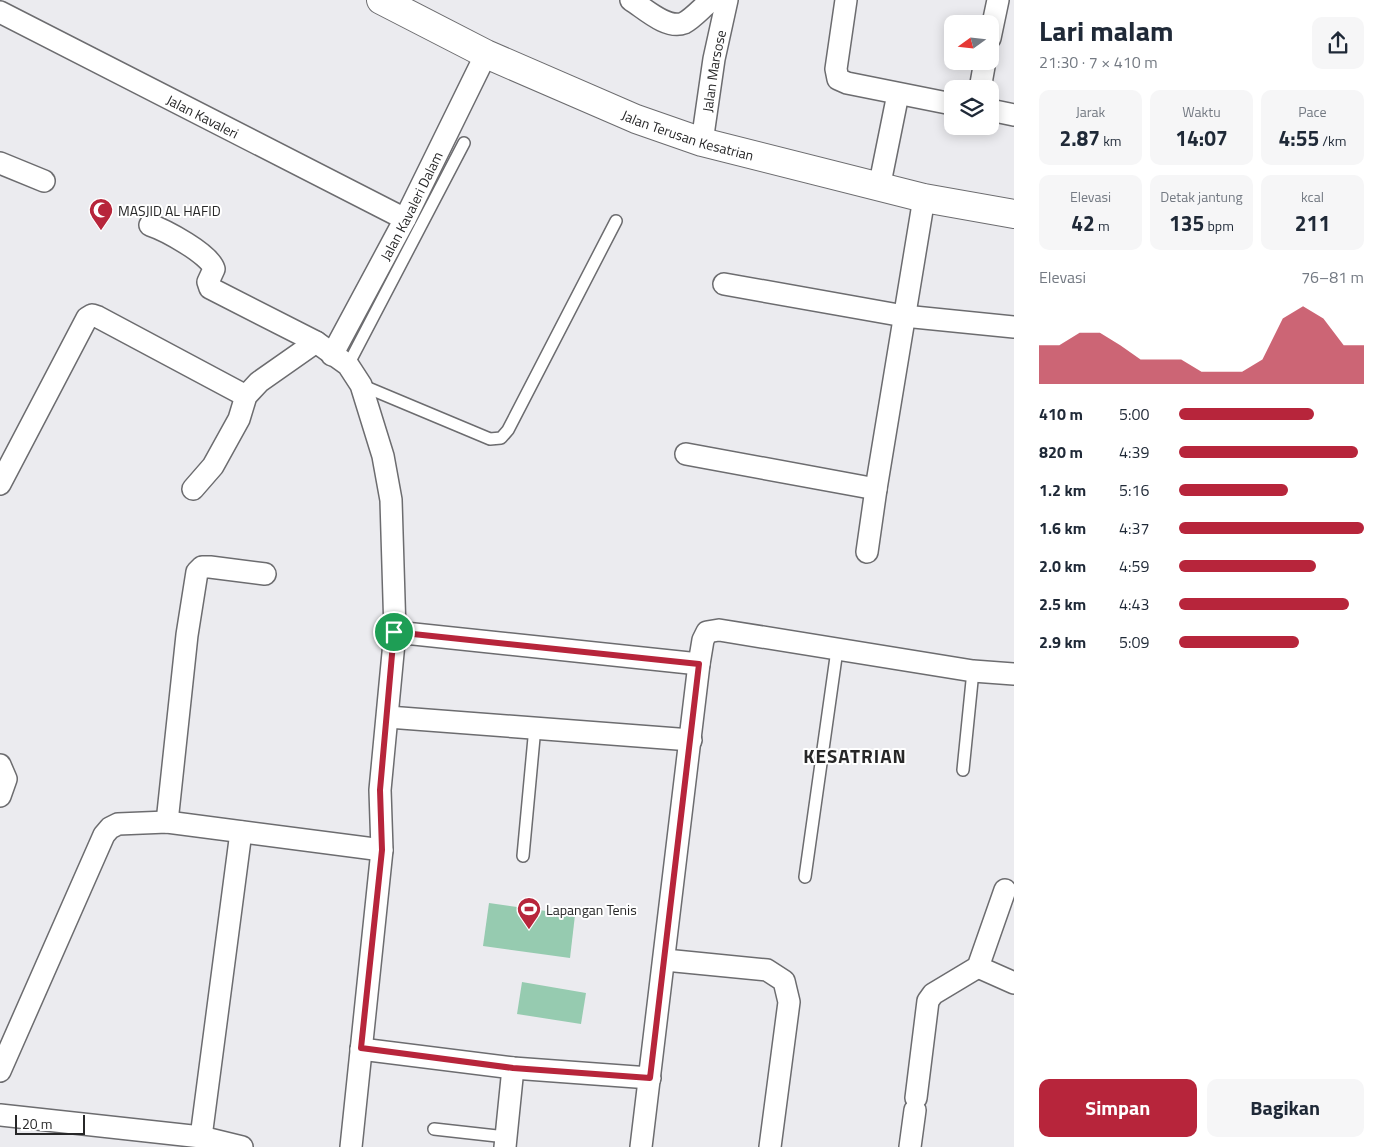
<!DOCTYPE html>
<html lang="id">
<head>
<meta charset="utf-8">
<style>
	:root { --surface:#fff; --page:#f6f6f7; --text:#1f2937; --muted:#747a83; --accent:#b7253b }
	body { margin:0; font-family:"Titillium Web",sans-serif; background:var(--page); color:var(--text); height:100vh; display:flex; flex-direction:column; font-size:19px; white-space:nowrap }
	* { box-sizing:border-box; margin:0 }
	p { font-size:16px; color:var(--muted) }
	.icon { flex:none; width:28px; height:28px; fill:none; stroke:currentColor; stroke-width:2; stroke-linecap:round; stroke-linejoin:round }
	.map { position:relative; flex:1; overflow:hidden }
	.drawer { display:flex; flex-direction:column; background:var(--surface); width:375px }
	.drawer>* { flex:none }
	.needle { width:32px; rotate:255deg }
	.fabs { position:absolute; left:944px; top:15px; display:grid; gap:10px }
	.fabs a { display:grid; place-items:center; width:55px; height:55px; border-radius:10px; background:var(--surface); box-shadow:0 2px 12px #0003; font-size:25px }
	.scale { position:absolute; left:15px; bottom:12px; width:70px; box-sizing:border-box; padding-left:5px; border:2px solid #272728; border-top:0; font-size:14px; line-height:18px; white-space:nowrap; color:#272728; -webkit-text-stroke:4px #fff; paint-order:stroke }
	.pin { position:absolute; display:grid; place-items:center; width:42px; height:42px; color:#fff; margin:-21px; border:2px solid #fff; border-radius:50%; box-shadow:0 1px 5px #0007 }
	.round { display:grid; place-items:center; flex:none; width:52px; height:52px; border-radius:10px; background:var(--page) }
	.head { display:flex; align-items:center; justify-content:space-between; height:85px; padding:0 25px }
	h1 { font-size:28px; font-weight:700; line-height:38px }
	.figures { display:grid; grid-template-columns:repeat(3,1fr); gap:8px; height:85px; padding:5px 25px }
	.figures div { display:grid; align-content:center; border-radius:10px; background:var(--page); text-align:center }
	.figures b { font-size:21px; font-weight:700 }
	.figures small { font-size:14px; font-weight:400 }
	.figures p { font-size:14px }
	.chart { height:140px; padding:10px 25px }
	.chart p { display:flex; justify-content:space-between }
	.chart svg { width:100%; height:90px; margin-top:5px; fill:var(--accent); opacity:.7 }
	.primary-button { display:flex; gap:10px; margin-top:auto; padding:10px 25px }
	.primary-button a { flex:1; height:58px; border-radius:10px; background:var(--accent); color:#fff; font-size:20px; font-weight:700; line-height:58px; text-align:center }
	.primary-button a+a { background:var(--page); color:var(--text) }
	ul { padding:0 25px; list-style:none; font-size:16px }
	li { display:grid; grid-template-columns:80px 60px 1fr; align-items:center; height:38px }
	li i { height:12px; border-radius:6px; background:var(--accent) }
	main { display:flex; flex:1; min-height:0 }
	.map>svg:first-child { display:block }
	.green { fill:#96cbb0 }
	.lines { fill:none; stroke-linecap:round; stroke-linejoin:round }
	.lane-casing { stroke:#6c6c6f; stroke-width:14 }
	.street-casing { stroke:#6c6c6f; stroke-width:24 }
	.secondary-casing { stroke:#6c6c6f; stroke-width:30 }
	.lane { stroke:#fff; stroke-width:11 }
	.street { stroke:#fff; stroke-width:21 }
	.secondary { stroke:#fff; stroke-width:28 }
	.route-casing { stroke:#fff; stroke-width:10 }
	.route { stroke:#b7253b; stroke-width:6 }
	.labels { text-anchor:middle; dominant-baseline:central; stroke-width:4; stroke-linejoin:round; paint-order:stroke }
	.street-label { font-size:14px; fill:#272728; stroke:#fff }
	.poi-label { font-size:14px; fill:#272728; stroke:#fff; text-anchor:start }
	.district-label { font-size:19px; font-weight:bold; letter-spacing:1px; fill:#272728; stroke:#fff }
</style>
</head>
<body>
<main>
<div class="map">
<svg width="1014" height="1147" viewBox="0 0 1014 1147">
	<rect width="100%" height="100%" fill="#ebebef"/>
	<g class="green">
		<path d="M 489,903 L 575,915 L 570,958 L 483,946 Z"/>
		<path d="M 522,982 L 586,993 L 581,1024 L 517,1014 Z"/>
	</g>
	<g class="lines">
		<g class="lane-casing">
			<g id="lane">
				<path d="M 348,365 L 464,143"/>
				<path d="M 361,385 L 490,439 L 501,438 L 508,430 L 616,221"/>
				<path d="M 963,770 L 973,671"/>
				<path d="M 523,856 L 535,727"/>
				<path d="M 805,877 L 837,650"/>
				<path d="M 434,1129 L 506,1137"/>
			</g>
		</g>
		<g class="street-casing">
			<g id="street">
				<path d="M 631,0 C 644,8 667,30 684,23 C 692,19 701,9 708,3"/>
				<path d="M 846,0 L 836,69 L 838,79 L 847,83 L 952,104"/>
				<path id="s1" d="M 0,12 L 405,219"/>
				<path d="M 990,38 L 998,0"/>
				<path d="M 980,89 L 985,61"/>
				<path d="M 990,110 L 1014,115"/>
				<path id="s2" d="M 702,142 L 714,59 L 727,0"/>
				<path d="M 0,163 L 44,181"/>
				<path d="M 879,188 L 898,94"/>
				<path d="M 150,225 C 165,230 210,254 214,269 L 208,282 L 210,288 L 316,342 L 348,365 L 361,385 L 383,456 L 391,500 L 395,632 L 380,790 L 382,850 L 351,1147"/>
				<path d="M 724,284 L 904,316 L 1014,327"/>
				<path id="s3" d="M 332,355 L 405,219 L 486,54"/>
				<path d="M 686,454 L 876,489"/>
				<path d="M 0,484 L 87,318 L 92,315 L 98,317 L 246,396"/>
				<path d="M 193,489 L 213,466 L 239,419 L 246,396 L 259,382 L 316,342"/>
				<path d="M 867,552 L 876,489 L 924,198"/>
				<path d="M 395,632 L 699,664"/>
				<path d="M 388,717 L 691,740"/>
				<path d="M 0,765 L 6,779 L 0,796"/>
				<path d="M 167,822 L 187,635 L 197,572 L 202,567 L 210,567 L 265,574"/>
				<path d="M 665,960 L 767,970 L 784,981 L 789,1002 L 770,1147"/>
				<path d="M 978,967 L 1014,983"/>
				<path d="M 361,1049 L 513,1068 L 650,1078"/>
				<path d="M 0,1071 L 104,835 L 110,828 L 118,824 L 167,822 L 382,850"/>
				<path d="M 916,1098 L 928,1001 L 933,994 L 978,967 L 1005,890"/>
				<path d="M 0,1115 L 201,1137 L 242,1147"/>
				<path d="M 201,1137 L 241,832"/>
				<path d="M 505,1147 L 513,1068"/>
				<path d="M 641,1147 L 699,664 L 703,640 L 707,632 L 719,630 L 973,671 L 1014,674"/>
				<path d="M 910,1147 L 915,1110"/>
			</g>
		</g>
		<g class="secondary-casing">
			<g id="secondary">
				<path id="s4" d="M 381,0 L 486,54 L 636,119 L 702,142 L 924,198 L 1014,214"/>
			</g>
		</g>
		<use href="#lane" class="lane"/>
		<use href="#street" class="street"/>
		<use href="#secondary" class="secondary"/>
	</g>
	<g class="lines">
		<g class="route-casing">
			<path id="route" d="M 394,632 L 699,664 L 650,1078 L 513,1068 L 361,1048 L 382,850 L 380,790 Z"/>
		</g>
		<use href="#route" class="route"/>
	</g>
	<defs>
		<g id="mosque-pin" transform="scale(1.25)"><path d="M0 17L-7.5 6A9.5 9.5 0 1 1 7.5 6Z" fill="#b7253b" stroke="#fff"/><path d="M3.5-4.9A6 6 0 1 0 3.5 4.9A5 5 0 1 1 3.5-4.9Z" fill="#fff"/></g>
		<g id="stadium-pin" transform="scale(1.25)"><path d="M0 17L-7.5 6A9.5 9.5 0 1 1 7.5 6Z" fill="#b7253b" stroke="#fff"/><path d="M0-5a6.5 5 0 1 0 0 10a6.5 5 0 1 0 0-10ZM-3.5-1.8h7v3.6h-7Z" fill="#fff"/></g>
	</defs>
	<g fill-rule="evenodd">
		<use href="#mosque-pin" x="101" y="210"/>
		<use href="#stadium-pin" x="529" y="909"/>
	</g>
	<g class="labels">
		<g class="street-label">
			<text stroke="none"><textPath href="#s2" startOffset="72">Jalan Marsose</textPath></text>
			<text stroke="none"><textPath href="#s1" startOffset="228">Jalan Kavaleri</textPath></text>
			<text stroke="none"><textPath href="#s4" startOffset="336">Jalan Terusan Kesatrian</textPath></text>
			<text stroke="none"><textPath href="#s3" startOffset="169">Jalan Kavaleri Dalam</textPath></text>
		</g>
		<g class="poi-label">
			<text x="118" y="210">MASJID AL HAFID</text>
			<text x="546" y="909">Lapangan Tenis</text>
		</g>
		<g class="district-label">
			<text x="855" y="755">KESATRIAN</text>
		</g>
	</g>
</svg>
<div class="fabs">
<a><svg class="needle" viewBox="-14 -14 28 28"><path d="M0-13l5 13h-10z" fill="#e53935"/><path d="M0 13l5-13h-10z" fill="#747a83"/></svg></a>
<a><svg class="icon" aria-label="layers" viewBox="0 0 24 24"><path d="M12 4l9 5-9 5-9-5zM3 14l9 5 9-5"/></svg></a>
</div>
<div class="scale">20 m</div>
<div class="pin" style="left:394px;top:632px;background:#1e9e55"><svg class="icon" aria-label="arrive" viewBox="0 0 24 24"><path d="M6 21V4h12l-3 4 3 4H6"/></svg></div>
</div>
<section class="drawer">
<div class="head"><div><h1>Lari malam</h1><p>21:30 · 7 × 410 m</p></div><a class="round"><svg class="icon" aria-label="share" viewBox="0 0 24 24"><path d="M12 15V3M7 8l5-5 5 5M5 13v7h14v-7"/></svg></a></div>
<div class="figures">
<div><p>Jarak</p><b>2.87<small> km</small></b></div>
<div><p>Waktu</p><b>14:07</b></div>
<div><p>Pace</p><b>4:55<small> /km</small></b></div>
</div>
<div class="figures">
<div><p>Elevasi</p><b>42<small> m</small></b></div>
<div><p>Detak jantung</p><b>135<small> bpm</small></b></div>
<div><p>kcal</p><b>211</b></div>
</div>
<div class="chart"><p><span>Elevasi</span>76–81 m</p>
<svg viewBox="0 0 160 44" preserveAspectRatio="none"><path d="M0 44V25L10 25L20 19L30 19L40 25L50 32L60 32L70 32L80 38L90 38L100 38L110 32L120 12L130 6L140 12L150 25L160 25V44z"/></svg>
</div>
<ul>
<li><b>410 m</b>5:00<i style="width:73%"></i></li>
<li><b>820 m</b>4:39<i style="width:97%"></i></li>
<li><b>1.2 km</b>5:16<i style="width:59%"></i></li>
<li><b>1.6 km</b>4:37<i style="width:100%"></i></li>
<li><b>2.0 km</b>4:59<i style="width:74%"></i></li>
<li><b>2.5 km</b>4:43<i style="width:92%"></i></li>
<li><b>2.9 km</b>5:09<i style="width:65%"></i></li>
</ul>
<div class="primary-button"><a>Simpan</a><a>Bagikan</a></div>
</section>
</main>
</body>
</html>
